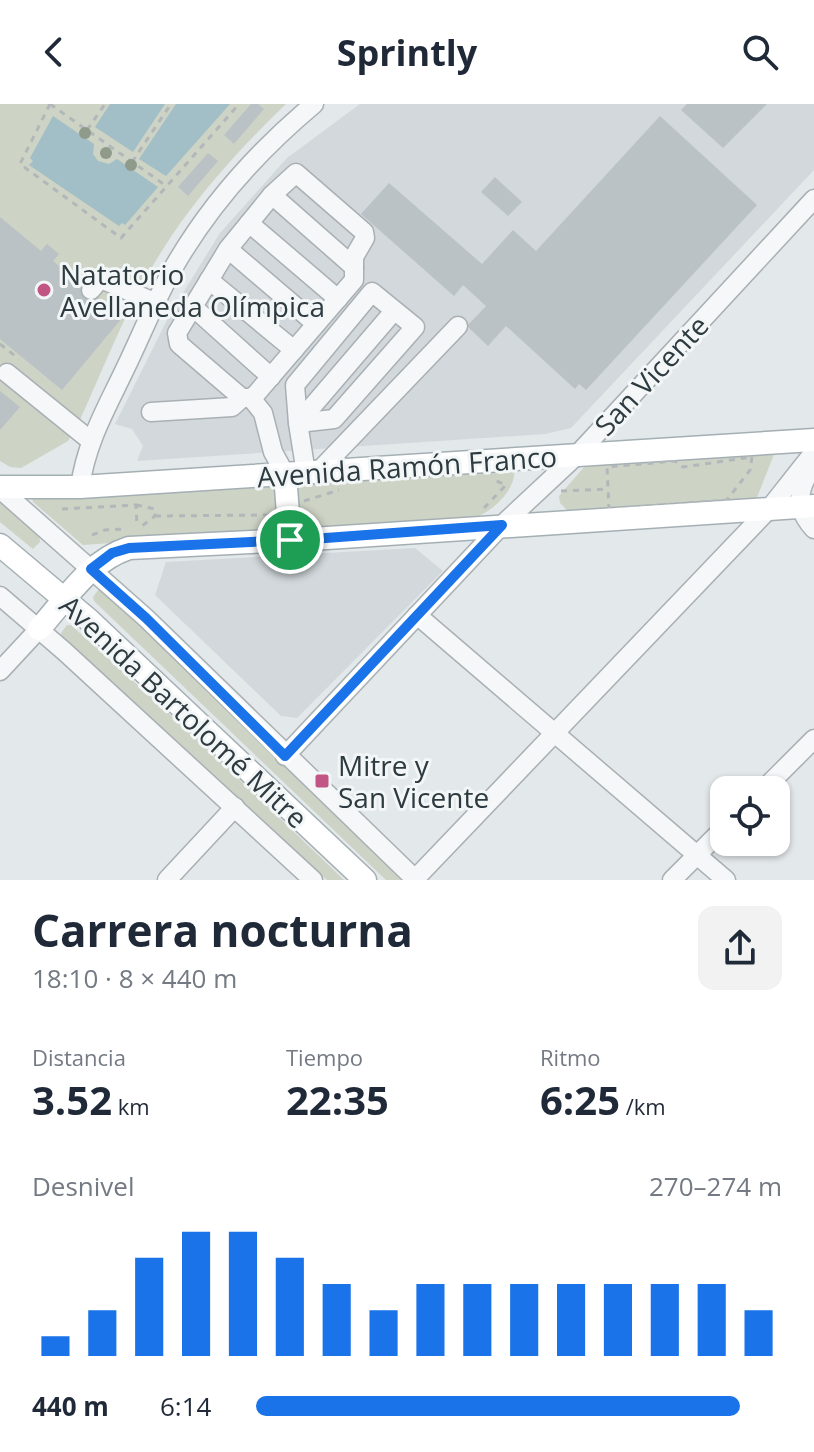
<!DOCTYPE html>
<html lang="es">
<head>
<meta charset="utf-8">
<style>
	:root { --surface:#fff; --page:#f2f2f3; --text:#1f2937; --muted:#747a83; --accent:#1a73e8 }
	body { margin:0; font-family:"Open Sans",sans-serif; background:var(--page); color:var(--text); height:100vh; display:flex; flex-direction:column; font-size:30px; white-space:nowrap }
	* { box-sizing:border-box; margin:0 }
	p { font-size:26px; color:var(--muted) }
	.icon { flex:none; width:44px; height:44px; fill:none; stroke:currentColor; stroke-width:2; stroke-linecap:round; stroke-linejoin:round }
	.map { position:relative; height:776px; overflow:hidden }
	.panel { display:flex; flex-direction:column; background:var(--surface); flex:1 }
	.panel>* { flex:none }
	.tools { position:absolute; left:710px; top:672px; display:grid; gap:16px }
	.tools a { display:grid; place-items:center; width:80px; height:80px; border-radius:16px; background:var(--surface); box-shadow:0 2px 6px #0004; font-size:40px }
	.pin { position:absolute; display:grid; place-items:center; width:68px; height:68px; color:#fff; margin:-34px; border:4px solid #fff; border-radius:50%; box-shadow:0 2px 8px #0007 }
	.round { display:grid; place-items:center; flex:none; width:84px; height:84px; border-radius:16px; background:var(--page) }
	.head { display:flex; align-items:center; justify-content:space-between; height:136px; padding:0 32px }
	h1 { font-size:44px; font-weight:700; line-height:60px }
	.figures { display:grid; grid-template-columns:repeat(3,1fr); gap:12px; height:136px; padding:8px 32px }
	.figures div { display:grid; align-content:center }
	.figures b { font-size:40px; font-weight:700 }
	.figures small { font-size:22px; font-weight:400 }
	.figures p { font-size:22px }
	.chart { height:224px; padding:16px 32px }
	.chart p { display:flex; justify-content:space-between }
	.chart svg { width:100%; height:144px; margin-top:8px; stroke:var(--accent); stroke-width:6 }
	ul { padding:0 32px; list-style:none; font-size:26px }
	li { display:grid; grid-template-columns:128px 96px 1fr; align-items:center; height:60px }
	li i { height:20px; border-radius:10px; background:var(--accent) }
	header { display:flex; justify-content:space-between; align-items:center; height:104px; padding:0 32px; background:var(--surface); font-size:36px; font-weight:700 }
	.map>svg:first-child { display:block }
	.built { fill:#d2d8dc }
	.green { fill:#cdd3c5 }
	.water { fill:#a2bec6 }
	.building { fill:#bbc2c6 }
	.lines { fill:none; stroke-linecap:round; stroke-linejoin:round }
	.minor-casing { stroke:#a9b0b4; stroke-width:21 }
	.major-casing { stroke:#a4afb4; stroke-width:25 }
	.path { stroke:#b2b7b9; stroke-width:3; stroke-dasharray:6 6; stroke-linecap:butt }
	.minor { stroke:#f6f7f8; stroke-width:18 }
	.major { stroke:#fff; stroke-width:22 }
	.tree { fill:#8f9a8a }
	.route-casing { stroke:#fff; stroke-width:16 }
	.route { stroke:#1a73e8; stroke-width:10 }
	.poi-dot { fill:#c15685; stroke:#f3f6f7; stroke-width:3 }
	.labels { text-anchor:middle; dominant-baseline:central; stroke-width:6; stroke-linejoin:round; paint-order:stroke }
	.poi-label { font-size:28px; fill:#2d3a40; stroke:#f3f6f7; text-anchor:start }
	.street-label { font-size:28px; fill:#2d3a40; stroke:#f3f6f7 }
</style>
</head>
<body>
<header><svg class="icon" aria-label="back" viewBox="0 0 24 24"><path d="M15 5l-7 7 7 7"/></svg>Sprintly<svg class="icon" aria-label="search" viewBox="0 0 24 24"><circle cx="10" cy="10" r="6"/><path d="M15 15l6 6"/></svg></header>
<div class="map">
<svg width="814" height="776" viewBox="0 0 814 776">
	<rect width="100%" height="100%" fill="#e3e8ea"/>
	<g class="built">
		<path d="M 360,0 L 814,0 L 814,66 L 571,324 L 545,330 L 137,357 L 143,342 L 132,325 L 115,320 L 170,210 L 220,129 L 287,54 Z"/>
		<path d="M 415,444 L 443,467 L 297,614 L 281,612 L 155,491 L 166,458 Z"/>
	</g>
	<g class="green">
		<path d="M 0,0 L 286,0 C 233,51 184,106 148,170 C 121,218 101,270 78,320 L 68,337 L 21,364 L 10,363 L 0,357 Z"/>
		<path d="M 777,343 L 756,396 L 572,411 L 560,399 L 559,392 L 585,362 Z"/>
		<path d="M 509,362 L 514,366 C 517,384 492,408 476,413 L 83,441 L 33,398 L 32,393 Z"/>
		<path d="M 0,395 L 39,430 L 40,438 L 33,445 L 0,418 Z"/>
		<path d="M 99,485 L 103,485 L 401,776 L 386,776 L 94,497 L 93,493 Z"/>
		<path d="M 67,521 L 71,521 L 192,630 L 344,776 L 327,776 L 62,534 L 61,529 Z"/>
	</g>
	<g class="water">
		<path d="M 110,0 L 165,0 L 133,48 L 95,23 Z"/>
		<path d="M 176,0 L 230,0 L 166,72 L 139,55 Z"/>
		<path d="M 53,12 L 94,40 L 93,50 L 98,57 L 109,60 L 117,55 L 158,83 L 125,121 L 122,119 L 119,122 L 29,61 L 33,57 L 30,54 Z"/>
	</g>
	<g class="building">
		<path d="M 251,0 L 258,0 L 264,5 L 234,40 L 224,31 Z"/>
		<path d="M 687,0 L 767,0 L 723,44 L 681,6 Z"/>
		<path d="M 660,12 L 757,101 L 586,286 L 579,280 L 575,285 L 506,222 L 488,242 L 467,222 L 486,202 L 463,181 L 454,192 L 361,110 L 389,79 L 482,160 L 513,126 L 536,147 Z"/>
		<path d="M 208,49 L 218,57 L 188,92 L 178,83 Z"/>
		<path d="M 495,73 L 522,98 L 508,112 L 481,88 Z"/>
		<path d="M 0,113 L 41,147 L 47,140 L 59,150 L 53,157 L 122,214 L 62,286 L 0,235 Z"/>
		<path d="M 0,287 L 20,303 L 0,326 Z"/>
	</g>
	<g class="lines">
		<g class="minor-casing">
			<g id="minor">
				<path d="M 296,69 L 364,128 L 365,134 L 354,153 L 354,176 L 256,290 L 251,294 L 242,294 L 179,240 L 177,229 L 228,145 L 272,91 Z"/>
				<path d="M 272,91 L 354,163"/>
				<path d="M 249,119 L 338,195"/>
				<path d="M 228,145 L 316,220"/>
				<path d="M 209,176 L 294,246"/>
				<path d="M 91,186 L 102,173 L 108,178 L 156,199"/>
				<path d="M 372,188 L 415,223 L 334,315 L 298,319 L 295,281 Z"/>
				<path d="M 193,203 L 271,273"/>
				<path d="M 7,269 L 91,337"/>
				<path d="M 251,294 L 263,309 L 273,348 L 285,370"/>
				<path d="M 151,308 L 232,303 L 242,294"/>
				<path d="M 812,364 C 797,386 795,405 814,425"/>
				<path d="M 318,368 L 458,222"/>
				<path d="M 306,369 L 298,319 L 394,207"/>
				<path d="M 80,383 C 86,339 106,305 125,265 C 142,230 156,194 175,161 C 211,99 259,46 314,0"/>
				<path d="M 0,385 L 146,514 L 416,776"/>
				<path d="M 0,492 L 64,547 L 313,776"/>
				<path d="M 417,511 L 726,776"/>
				<path d="M 0,567 L 39,525"/>
				<path d="M 285,652 L 502,421 L 577,351 L 814,95"/>
				<path d="M 763,686 L 814,635"/>
				<path d="M 415,775 L 769,405 L 814,348"/>
				<path d="M 167,776 L 235,703"/>
				<path d="M 672,776 L 724,724"/>
			</g>
		</g>
		<g class="major-casing">
			<g id="major">
				<path d="M 285,370 L 290,436"/>
				<path d="M 0,383 L 80,383 L 814,336"/>
				<path d="M 0,441 L 89,516 L 365,776"/>
				<path d="M 39,525 C 66,495 89,457 129,444 L 312,435 L 814,402"/>
			</g>
		</g>
		<g class="path">
			<path d="M 50,0 L 20,60 L 121,134 L 239,0"/>
			<path d="M 50,0 L 165,81"/>
			<path d="M 87,26 L 105,0"/>
			<path d="M 132,58 L 171,0"/>
			<path d="M 0,240 L 19,255"/>
			<path d="M 752,353 L 750,366 L 727,396 L 609,405 L 607,363 L 675,357 L 683,363 Z"/>
			<path d="M 561,387 L 609,385"/>
			<path d="M 304,397 L 339,386"/>
			<path d="M 136,401 L 155,405 L 155,412 L 138,425"/>
			<path d="M 484,404 L 506,381 L 494,376"/>
			<path d="M 62,405 L 136,401 L 137,422"/>
			<path d="M 155,412 L 270,411"/>
			<path d="M 92,431 L 105,426 L 124,425"/>
		</g>
		<use href="#minor" class="minor"/>
		<use href="#major" class="major"/>
	</g>
	<g class="tree">
		<circle cx="85" cy="29" r="6"/>
		<circle cx="106" cy="49" r="6"/>
		<circle cx="131" cy="61" r="6"/>
	</g>
	<g class="lines">
		<g class="route-casing">
			<path id="route" d="M 502,421 L 285,652 L 146,514 L 91,465 L 112,449 L 129,444 L 312,435 Z"/>
		</g>
		<use href="#route" class="route"/>
	</g>
	<g class="poi-dot">
		<circle cx="44" cy="186" r="8"/>
		<rect x="314" y="669" width="16" height="16" rx="4"/>
	</g>
	<g class="labels">
		<g class="poi-label">
			<text x="60" y="170">Natatorio<tspan x="60" dy="32">Avellaneda Olímpica</tspan></text>
			<text x="338" y="661">Mitre y<tspan x="338" dy="32">San Vicente</tspan></text>
		</g>
		<g class="street-label">
			<text transform="translate(651 271) rotate(-47)">San Vicente</text>
			<text transform="translate(407 362) rotate(-4)">Avenida Ramón Franco</text>
			<text transform="translate(184 607) rotate(43)">Avenida Bartolomé Mitre</text>
		</g>
	</g>
</svg>
<div class="tools">
<a><svg class="icon" aria-label="locate" viewBox="0 0 24 24"><circle cx="12" cy="12" r="6"/><path d="M12 2v4M12 18v4M2 12h4M18 12h4"/></svg></a>
</div>
<div class="pin" style="left:290px;top:436px;background:#1e9e55"><svg class="icon" aria-label="arrive" viewBox="0 0 24 24"><path d="M6 21V4h12l-3 4 3 4H6"/></svg></div>
</div>
<section class="panel">
<div class="head"><div><h1>Carrera nocturna</h1><p>18:10 · 8 × 440 m</p></div><a class="round"><svg class="icon" aria-label="share" viewBox="0 0 24 24"><path d="M12 15V3M7 8l5-5 5 5M5 13v7h14v-7"/></svg></a></div>
<div class="figures">
<div><p>Distancia</p><b>3.52<small> km</small></b></div>
<div><p>Tiempo</p><b>22:35</b></div>
<div><p>Ritmo</p><b>6:25<small> /km</small></b></div>
</div>
<div class="chart"><p><span>Desnivel</span>270–274 m</p>
<svg viewBox="0 0 160 44" preserveAspectRatio="none"><path d="M5 44V38M15 44V30M25 44V14M35 44V6M45 44V6M55 44V14M65 44V22M75 44V30M85 44V22M95 44V22M105 44V22M115 44V22M125 44V22M135 44V22M145 44V22M155 44V30"/></svg>
</div>
<ul>
<li><b>440 m</b>6:14<i style="width:92%"></i></li>
</ul>
</section>
</body>
</html>
